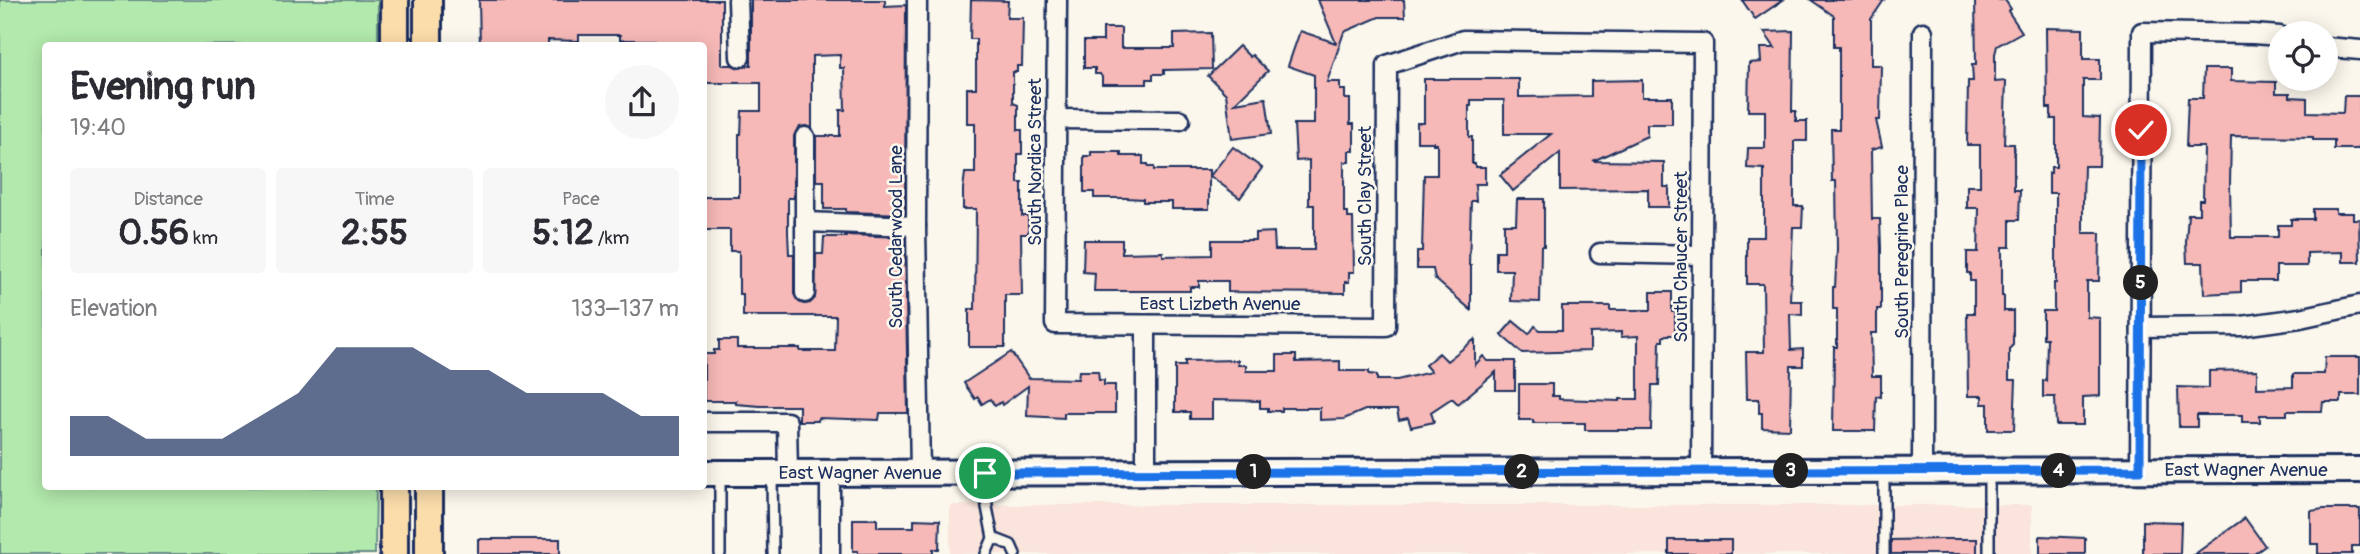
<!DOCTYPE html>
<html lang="en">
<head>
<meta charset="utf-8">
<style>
	:root { --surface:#fff; --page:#f7f7f7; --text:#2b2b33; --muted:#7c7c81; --accent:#1b2f5e }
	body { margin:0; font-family:Pangolin,sans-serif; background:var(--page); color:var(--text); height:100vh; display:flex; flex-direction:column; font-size:26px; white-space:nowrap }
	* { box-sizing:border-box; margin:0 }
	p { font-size:23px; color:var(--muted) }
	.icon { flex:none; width:38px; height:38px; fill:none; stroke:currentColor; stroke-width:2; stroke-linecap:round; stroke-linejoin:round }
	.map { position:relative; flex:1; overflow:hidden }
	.details { position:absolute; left:42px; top:42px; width:665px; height:448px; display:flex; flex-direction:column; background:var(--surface); border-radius:7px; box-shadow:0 4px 18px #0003 }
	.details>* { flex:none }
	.controls { position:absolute; left:2268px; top:21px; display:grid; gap:14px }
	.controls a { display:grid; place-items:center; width:70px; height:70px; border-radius:50%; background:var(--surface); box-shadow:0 4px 18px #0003; font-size:35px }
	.pin { position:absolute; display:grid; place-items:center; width:60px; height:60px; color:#fff; margin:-30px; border:4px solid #fff; border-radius:50%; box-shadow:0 2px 7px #0007 }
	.km { position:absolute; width:35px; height:35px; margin:-18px; border-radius:50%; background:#222; color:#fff; font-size:19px; line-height:35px; text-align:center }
	.round { display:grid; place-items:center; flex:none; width:74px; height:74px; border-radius:37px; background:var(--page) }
	.head { display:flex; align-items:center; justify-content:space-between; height:119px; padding:0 28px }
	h1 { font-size:38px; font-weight:700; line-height:52px }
	.figures { display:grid; grid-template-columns:repeat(3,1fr); gap:10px; height:119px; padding:7px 28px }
	.figures div { display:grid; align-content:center; border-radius:7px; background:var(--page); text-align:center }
	.figures b { font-size:35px; font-weight:700 }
	.figures small { font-size:19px; font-weight:400 }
	.figures p { font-size:19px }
	.chart { height:196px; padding:14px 28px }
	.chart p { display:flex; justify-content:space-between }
	.chart svg { width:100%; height:126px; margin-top:7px; fill:var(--accent); opacity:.7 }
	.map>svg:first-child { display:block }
	.built { fill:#fae4dc }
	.green { fill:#b2e9ac; stroke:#668c85; stroke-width:2 }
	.building { fill:#f6b9b7; stroke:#1b2f5e; stroke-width:2 }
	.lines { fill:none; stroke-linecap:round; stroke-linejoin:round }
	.lane-casing { stroke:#1b2f5e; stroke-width:14 }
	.street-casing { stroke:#1b2f5e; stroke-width:23 }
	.secondary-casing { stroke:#1b2f5e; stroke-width:30 }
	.primary-casing { stroke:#1b2f5e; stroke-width:32 }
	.lane { stroke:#fbf7ec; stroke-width:9 }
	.street { stroke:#fbf7ec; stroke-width:18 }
	.secondary { stroke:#fbf7ec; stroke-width:24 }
	.primary { stroke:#fbddab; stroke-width:26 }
	.route-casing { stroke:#fff; stroke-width:14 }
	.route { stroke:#1a73e8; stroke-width:9 }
	.labels { text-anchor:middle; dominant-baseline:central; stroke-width:5; stroke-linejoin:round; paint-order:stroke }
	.street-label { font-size:19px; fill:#1b2f5e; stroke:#fbf7ec }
</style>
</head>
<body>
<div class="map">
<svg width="2360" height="554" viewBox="0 0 2360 554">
	<rect width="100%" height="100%" fill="#fbf7ec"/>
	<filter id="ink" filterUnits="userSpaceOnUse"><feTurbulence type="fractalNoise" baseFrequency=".0143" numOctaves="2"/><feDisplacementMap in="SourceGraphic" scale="14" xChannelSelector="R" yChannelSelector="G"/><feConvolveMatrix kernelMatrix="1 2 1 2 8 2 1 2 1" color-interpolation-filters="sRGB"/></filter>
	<g filter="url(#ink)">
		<rect class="built" x="950" y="505" width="1082" height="49"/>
		<path class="green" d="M 0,0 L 378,0 L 378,45 L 46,46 L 46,486 L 376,487 L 375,554 L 0,554 Z"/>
		<g class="building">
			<path d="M 479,0 L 722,0 L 722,65 L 732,65 L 740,68 L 751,65 L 751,0 L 885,0 L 885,6 L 906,5 L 905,214 L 846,212 L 846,209 L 824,209 L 824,181 L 816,181 L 816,136 L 840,136 L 840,110 L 845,110 L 844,68 L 840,68 L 840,55 L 812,56 L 812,128 L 806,126 L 800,127 L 794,136 L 794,198 L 788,198 L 788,233 L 789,254 L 794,254 L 794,294 L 799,302 L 804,304 L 810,303 L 815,298 L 816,254 L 823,254 L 824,237 L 846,237 L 846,235 L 905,237 L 908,413 L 880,413 L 879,420 L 818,418 L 818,421 L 799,421 L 799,406 L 760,406 L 736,404 L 736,401 L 704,401 L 704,354 L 714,354 L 714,350 L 719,350 L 719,340 L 737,340 L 737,348 L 800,348 L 800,351 L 835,351 L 836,316 L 743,316 L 743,294 L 739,294 L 739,251 L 730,251 L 730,230 L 704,230 L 704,197 L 739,197 L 739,134 L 741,134 L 742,111 L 761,111 L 761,83 L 704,83 L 704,46 L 654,46 L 654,40 L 620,40 L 620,35 L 579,35 L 579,41 L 548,40 L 548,46 L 480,46 Z"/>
			<path d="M 971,0 L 1008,1 L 1007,18 L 1023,18 L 1022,66 L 1017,66 L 1017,72 L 1013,72 L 1013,103 L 1018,105 L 1018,130 L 1022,130 L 1022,154 L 1018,154 L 1018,183 L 1022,183 L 1022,216 L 1028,216 L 1028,234 L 1021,234 L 1022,295 L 1005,295 L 1005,347 L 969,347 L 969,309 L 975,309 L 976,209 L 963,209 L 963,189 L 965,173 L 975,173 L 975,123 L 967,123 L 967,88 L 976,88 L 976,39 L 970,39 Z"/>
			<path d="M 1318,0 L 1404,0 L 1405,17 L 1379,17 L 1344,32 L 1327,82 L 1340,82 L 1340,90 L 1345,90 L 1345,99 L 1350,99 L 1350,124 L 1354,124 L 1354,151 L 1349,151 L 1349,162 L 1344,162 L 1344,212 L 1348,212 L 1348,218 L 1353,218 L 1354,272 L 1349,272 L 1349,282 L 1345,282 L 1345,293 L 1228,292 L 1228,281 L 1199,281 L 1199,287 L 1190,287 L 1190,291 L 1094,291 L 1095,273 L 1083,272 L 1084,240 L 1122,240 L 1122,253 L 1163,252 L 1163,256 L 1212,255 L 1212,240 L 1255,240 L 1255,233 L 1274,232 L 1275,250 L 1314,250 L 1314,205 L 1309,205 L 1309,160 L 1296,161 L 1294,124 L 1314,124 L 1314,75 L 1288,66 L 1300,31 L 1336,43 Z"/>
			<path d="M 1742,0 L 1783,0 L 1755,19 Z"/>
			<path d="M 1811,0 L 1884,0 L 1871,19 L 1871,65 L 1881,65 L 1880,120 L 1876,120 L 1882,147 L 1871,150 L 1872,219 L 1880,219 L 1881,248 L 1881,309 L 1877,309 L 1877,333 L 1871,333 L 1872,376 L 1881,376 L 1881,397 L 1876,396 L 1875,431 L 1833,431 L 1834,347 L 1837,347 L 1837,309 L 1833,309 L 1833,287 L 1835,287 L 1837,249 L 1836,181 L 1832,181 L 1831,129 L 1839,129 L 1839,47 L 1834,47 L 1834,16 Z"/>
			<path d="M 1975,0 L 2005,0 L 2011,9 L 2008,11 L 2022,32 L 1997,46 L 1995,54 L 1995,82 L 2006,81 L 2004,144 L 2014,144 L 2014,190 L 2020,190 L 2019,220 L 2010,220 L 2010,247 L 2002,247 L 2002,296 L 2004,296 L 2004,311 L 2013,311 L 2013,345 L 2009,349 L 2009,380 L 2016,380 L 2014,430 L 1988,430 L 1988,404 L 1982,404 L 1982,396 L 1968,396 L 1967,313 L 1974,313 L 1974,281 L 1970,281 L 1970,273 L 1967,273 L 1967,252 L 1978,252 L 1979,208 L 1967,208 L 1967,186 L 1980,186 L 1980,145 L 1967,145 L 1968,81 L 1973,81 L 1972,65 L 1976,65 Z"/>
			<path d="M 1103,28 L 1121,28 L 1121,48 L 1174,48 L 1174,34 L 1211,33 L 1212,69 L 1164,70 L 1164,74 L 1153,74 L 1153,79 L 1147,79 L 1147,84 L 1102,84 L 1102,77 L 1100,74 L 1095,74 L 1095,68 L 1084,68 L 1084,41 L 1103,41 Z"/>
			<path d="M 2046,28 L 2083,29 L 2083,59 L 2100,59 L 2100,80 L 2083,80 L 2083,117 L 2100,118 L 2099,166 L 2084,166 L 2083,203 L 2083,233 L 2100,233 L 2099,281 L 2087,281 L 2087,317 L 2100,318 L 2100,396 L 2083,397 L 2083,425 L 2056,425 L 2055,397 L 2043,397 L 2043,381 L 2046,381 L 2047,338 L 2043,338 L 2043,311 L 2054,311 L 2054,283 L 2056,283 L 2056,193 L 2049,193 L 2049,173 L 2051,173 L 2051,167 L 2056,167 L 2056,119 L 2051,119 L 2051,108 L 2047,108 Z"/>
			<path d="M 1793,31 L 1792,111 L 1796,111 L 1796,121 L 1807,121 L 1807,141 L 1794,141 L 1794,206 L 1803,206 L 1802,227 L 1793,227 L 1790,301 L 1802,301 L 1802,315 L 1790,314 L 1791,350 L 1803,349 L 1803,366 L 1791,366 L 1790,429 L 1762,428 L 1762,413 L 1759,413 L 1759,399 L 1747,399 L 1746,352 L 1764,352 L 1763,284 L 1747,284 L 1747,237 L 1764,237 L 1764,169 L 1747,168 L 1748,148 L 1765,148 L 1765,111 L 1748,111 L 1749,63 L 1761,62 L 1760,48 L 1775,48 L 1764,32 Z"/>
			<path d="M 1239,46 L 1250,57 L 1252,55 L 1268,71 L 1235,103 L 1266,98 L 1271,134 L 1232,139 L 1226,94 L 1208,76 Z"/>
			<path d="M 2204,69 L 2231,69 L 2231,81 L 2276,82 L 2276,93 L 2290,93 L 2290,97 L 2307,98 L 2307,112 L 2343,113 L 2344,96 L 2360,96 L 2359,149 L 2334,149 L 2334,140 L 2313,140 L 2313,137 L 2231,136 L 2230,184 L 2231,237 L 2278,237 L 2278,225 L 2291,225 L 2291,219 L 2313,219 L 2313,209 L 2336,209 L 2336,213 L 2353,213 L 2353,219 L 2359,219 L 2360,262 L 2343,262 L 2343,252 L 2307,253 L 2307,266 L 2276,266 L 2276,281 L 2241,281 L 2241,292 L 2204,294 L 2203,263 L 2187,263 L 2186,242 L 2188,214 L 2199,214 L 2199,200 L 2203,200 L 2204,147 L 2186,147 L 2188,98 L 2203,98 Z"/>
			<path d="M 1424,79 L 1519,79 L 1519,97 L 1591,96 L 1591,81 L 1642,80 L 1642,97 L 1672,97 L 1672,124 L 1647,124 L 1647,136 L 1593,161 L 1664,162 L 1664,187 L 1669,187 L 1669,207 L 1648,207 L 1648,189 L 1560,190 L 1560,153 L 1513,191 L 1500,175 L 1551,134 L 1504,134 L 1504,100 L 1471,100 L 1471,106 L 1469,106 L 1469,137 L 1472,137 L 1472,163 L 1475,163 L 1475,167 L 1485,167 L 1485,184 L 1475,184 L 1476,201 L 1471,201 L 1469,265 L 1471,265 L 1471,310 L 1435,279 L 1433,269 L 1417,269 L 1417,251 L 1422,251 L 1424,175 L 1437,175 L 1437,144 L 1433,144 L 1433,142 L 1417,142 L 1417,123 L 1424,123 Z"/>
			<path d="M 1233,147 L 1262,168 L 1240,198 L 1210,176 Z"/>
			<path d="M 1091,152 L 1121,152 L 1121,156 L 1143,156 L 1143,164 L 1148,164 L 1148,167 L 1154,167 L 1154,170 L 1209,170 L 1209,209 L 1172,209 L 1172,202 L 1143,202 L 1143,199 L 1126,198 L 1094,198 L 1094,192 L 1084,192 L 1084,156 L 1091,156 Z"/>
			<path d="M 1517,199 L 1544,199 L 1544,246 L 1541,246 L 1540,302 L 1511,301 L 1512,270 L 1496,270 L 1496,251 L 1504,251 L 1504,224 L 1516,224 Z"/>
			<path d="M 1651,292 L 1672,292 L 1672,312 L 1675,312 L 1675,335 L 1666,335 L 1663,337 L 1663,341 L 1660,341 L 1659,385 L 1652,385 L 1651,430 L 1585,430 L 1585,423 L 1533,423 L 1533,420 L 1519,420 L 1519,384 L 1552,384 L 1552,396 L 1559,396 L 1559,399 L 1620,401 L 1620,399 L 1638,399 L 1638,336 L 1621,337 L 1621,332 L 1590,333 L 1590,351 L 1522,353 L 1501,335 L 1513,321 L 1529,334 L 1535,326 L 1540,330 L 1562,330 L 1562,306 L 1610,306 L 1610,310 L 1651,310 Z"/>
			<path d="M 1475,339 L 1475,365 L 1483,356 L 1487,361 L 1515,361 L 1515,390 L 1496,390 L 1496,372 L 1458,404 L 1452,398 L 1431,412 L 1434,422 L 1411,427 L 1408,418 L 1399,420 L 1397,410 L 1365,410 L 1344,419 L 1320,420 L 1320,408 L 1282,408 L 1282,411 L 1268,411 L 1268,408 L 1260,408 L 1260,401 L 1212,400 L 1212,419 L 1190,419 L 1190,412 L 1175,412 L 1175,366 L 1185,366 L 1185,361 L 1238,360 L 1238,365 L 1246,365 L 1246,371 L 1277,371 L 1277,355 L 1296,355 L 1296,362 L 1340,361 L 1340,371 L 1369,371 L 1369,374 L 1377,375 L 1377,380 L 1397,380 L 1431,372 L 1425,365 L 1439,353 L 1447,361 Z"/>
			<path d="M 1011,352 L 1029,378 L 1078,379 L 1079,371 L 1098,371 L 1099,380 L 1104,380 L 1104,385 L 1115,385 L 1115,413 L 1064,413 L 1064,418 L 1027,416 L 1028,386 L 1002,405 L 1001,402 L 995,406 L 990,399 L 982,404 L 978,397 L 975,399 L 964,383 Z"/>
			<path d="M 2325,357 L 2360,357 L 2360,395 L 2341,395 L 2341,402 L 2323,402 L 2322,411 L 2287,411 L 2287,415 L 2260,415 L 2260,422 L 2242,422 L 2242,415 L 2197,415 L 2197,427 L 2179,427 L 2178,387 L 2209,388 L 2209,371 L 2257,370 L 2257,388 L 2293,387 L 2293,374 L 2324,374 Z"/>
			<path d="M 2323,509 L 2360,509 L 2360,546 L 2352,546 L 2352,554 L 2318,554 L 2318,544 L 2311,544 L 2311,511 Z"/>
			<path d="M 2245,518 L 2265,546 L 2254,554 L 2195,554 Z"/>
			<path d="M 853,519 L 877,519 L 877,527 L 914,527 L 914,519 L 940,520 L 939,549 L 933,549 L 933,554 L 858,554 L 858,551 L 853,551 Z"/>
			<path d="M 2143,521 L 2181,522 L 2180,554 L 2143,554 Z"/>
			<path d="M 2040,536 L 2085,538 L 2085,554 L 2040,554 Z"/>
			<rect x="478" y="539" width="82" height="15"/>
			<path d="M 1943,539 L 1977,539 L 1977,554 L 1891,554 L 1891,540 Z"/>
			<rect x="1669" y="540" width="62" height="14"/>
		</g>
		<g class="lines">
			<g class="lane-casing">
				<g id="lane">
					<path d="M 1884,472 L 1884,554"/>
					<path d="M 1989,472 L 1989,554"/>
					<path d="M 720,475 L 720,554"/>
					<path d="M 772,475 L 773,554"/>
					<path d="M 985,475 L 987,507 L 993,538"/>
					<path d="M 986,554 L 993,538 L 1011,545 L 1015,554"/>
				</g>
			</g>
			<g class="street-casing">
				<g id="street">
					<path d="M 738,0 L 740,57"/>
					<path d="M 917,0 L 916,226 L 920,473"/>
					<path d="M 1057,0 L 1055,324 L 1386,326 L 1387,65 L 1463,40 L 1703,43 L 1701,471"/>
					<path d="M 2326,47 L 2360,50"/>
					<path d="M 1056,119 L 1180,120"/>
					<path d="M 805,137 L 805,293"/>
					<path d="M 805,222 L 916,226"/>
					<path d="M 1600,253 L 1702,255"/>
					<path d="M 1146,325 L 1146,472"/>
					<path d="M 2141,327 L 2242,326 L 2300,318 L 2360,305"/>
					<path d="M 704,422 L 787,422 L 788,473"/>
					<path d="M 2140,470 L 2142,32 L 2253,34 L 2280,36"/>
					<path d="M 1922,471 L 1923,32"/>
					<path d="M 830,473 L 830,554"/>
				</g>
			</g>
			<g class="secondary-casing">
				<path id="secondary" d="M 704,473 L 2360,470"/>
			</g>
			<g class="primary-casing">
				<g id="primary">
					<path d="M 395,0 L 395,46"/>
					<path d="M 428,46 L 428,0"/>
					<path d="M 394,554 L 394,486"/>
					<path d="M 429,554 L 429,486"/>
				</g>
			</g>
			<use href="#lane" class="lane"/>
			<use href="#street" class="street"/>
			<use href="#secondary" class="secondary"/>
			<use href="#primary" class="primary"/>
		</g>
	</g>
	<g class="lines" filter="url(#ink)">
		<g class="route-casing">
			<path id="route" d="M 985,473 L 2140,470 L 2141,130"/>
		</g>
		<use href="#route" class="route"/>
	</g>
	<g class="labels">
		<g class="street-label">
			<text transform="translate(1035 162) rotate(-90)">South Nordica Street</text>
			<text transform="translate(1365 196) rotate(-90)">South Clay Street</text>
			<text transform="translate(896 237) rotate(-90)">South Cedarwood Lane</text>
			<text transform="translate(1902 252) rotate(-90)">South Peregrine Place</text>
			<text transform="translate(1681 257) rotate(-90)">South Chaucer Street</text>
			<text x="1220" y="304">East Lizbeth Avenue</text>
			<text x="2246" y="470">East Wagner Avenue</text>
			<text x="860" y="473">East Wagner Avenue</text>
		</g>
	</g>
</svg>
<div class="controls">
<a><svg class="icon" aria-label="locate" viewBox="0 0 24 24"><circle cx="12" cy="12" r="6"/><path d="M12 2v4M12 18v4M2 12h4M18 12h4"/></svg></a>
</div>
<div class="pin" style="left:985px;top:473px;background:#1e9e55"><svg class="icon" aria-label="arrive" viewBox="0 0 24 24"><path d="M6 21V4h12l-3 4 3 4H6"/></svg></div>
<div class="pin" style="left:2141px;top:130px;background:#d93025"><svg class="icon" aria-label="check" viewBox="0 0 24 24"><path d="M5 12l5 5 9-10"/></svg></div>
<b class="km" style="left:1254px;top:472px">1</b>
<b class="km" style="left:1522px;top:472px">2</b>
<b class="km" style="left:1791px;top:471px">3</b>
<b class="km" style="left:2059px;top:471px">4</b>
<b class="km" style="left:2141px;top:283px">5</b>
<section class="details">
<div class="head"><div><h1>Evening run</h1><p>19:40</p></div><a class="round"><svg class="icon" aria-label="share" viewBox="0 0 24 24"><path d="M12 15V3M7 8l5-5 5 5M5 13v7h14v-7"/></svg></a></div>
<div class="figures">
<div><p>Distance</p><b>0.56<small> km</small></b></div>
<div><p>Time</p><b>2:55</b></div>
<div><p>Pace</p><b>5:12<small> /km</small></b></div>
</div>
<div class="chart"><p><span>Elevation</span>133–137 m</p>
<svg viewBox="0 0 160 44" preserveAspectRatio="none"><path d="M0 44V30L10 30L20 38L30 38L40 38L50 30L60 22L70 6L80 6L90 6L100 14L110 14L120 22L130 22L140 22L150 30L160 30V44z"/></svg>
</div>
</section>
</div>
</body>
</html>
